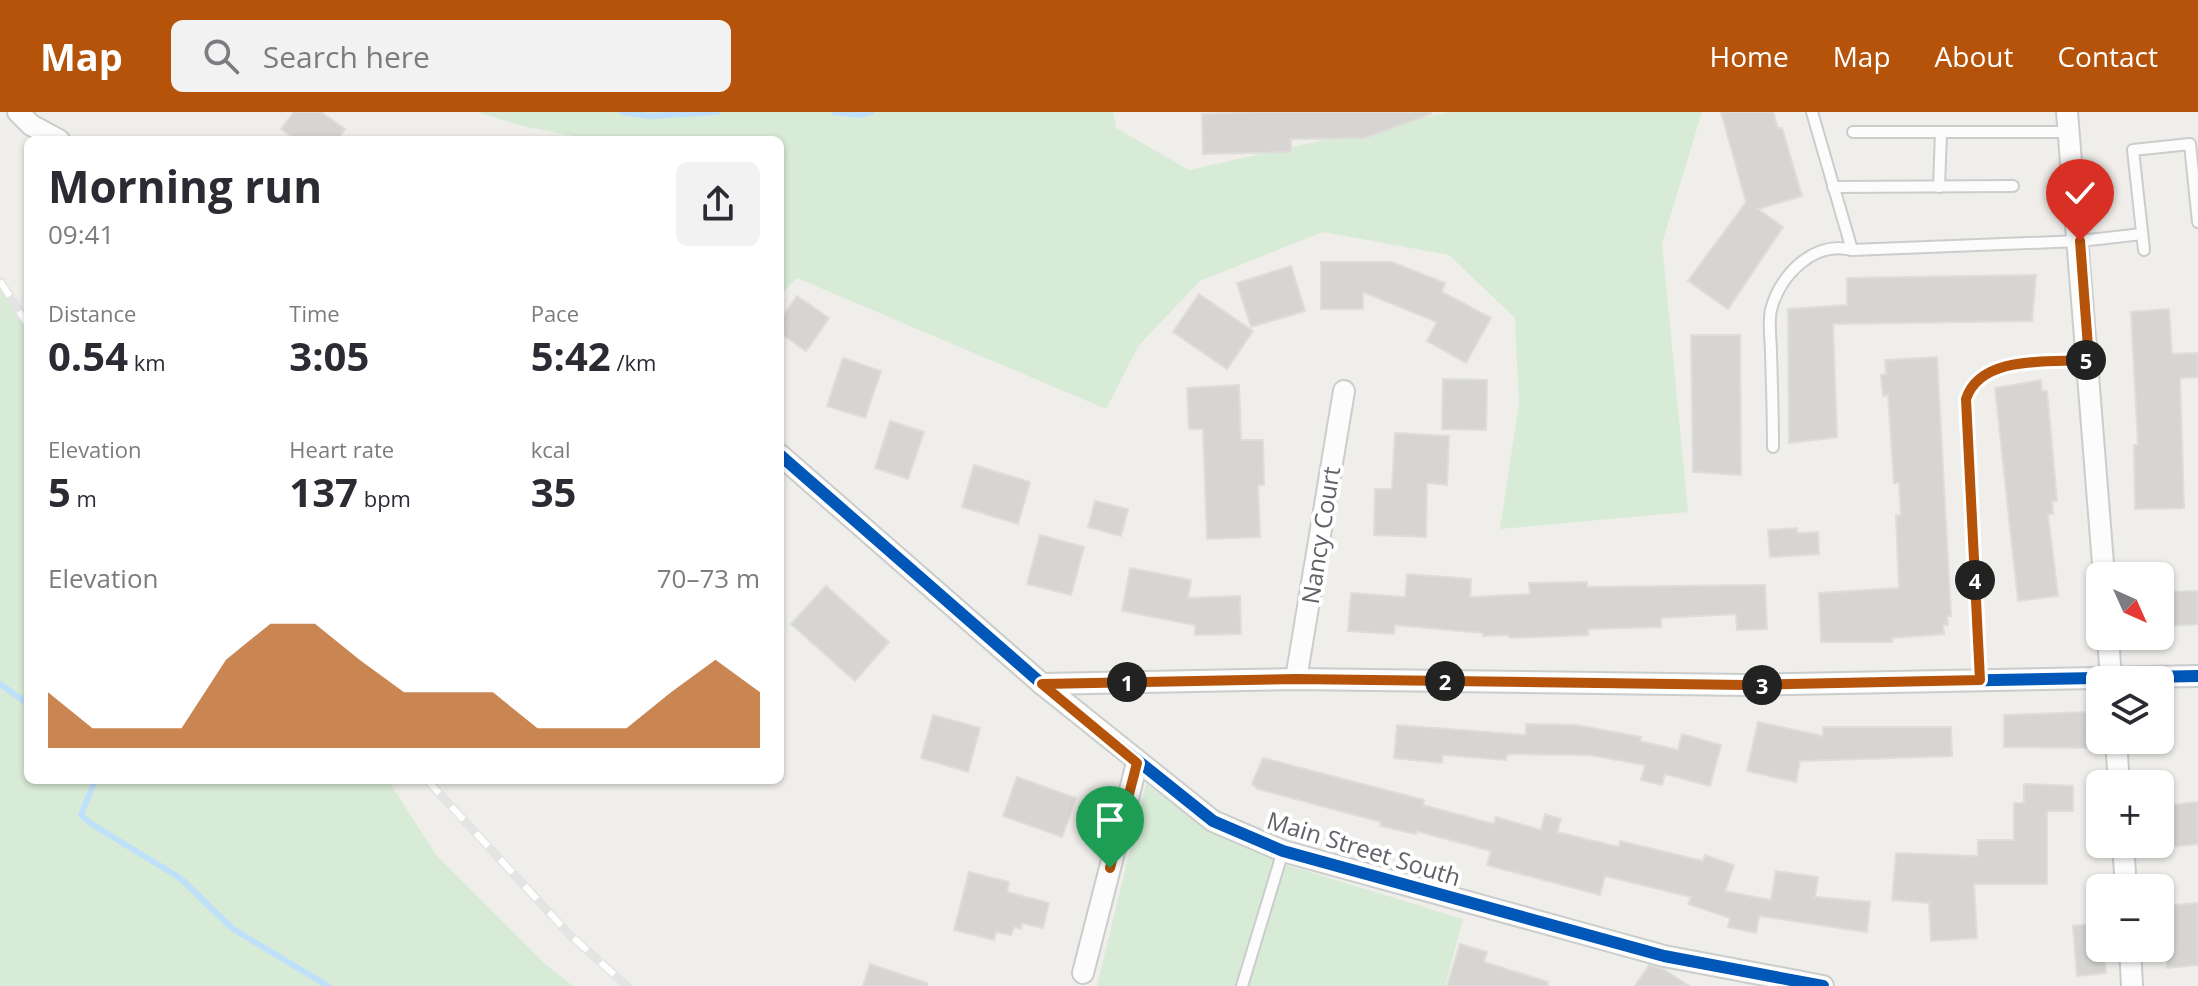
<!DOCTYPE html>
<html lang="en">
<head>
<meta charset="utf-8">
<style>
	:root { --surface:#fff; --page:#f2f2f3; --text:#2b2b33; --muted:#7c7c81; --accent:#b45309 }
	body { margin:0; font-family:"Open Sans",sans-serif; background:var(--page); color:var(--text); height:100vh; display:flex; flex-direction:column; font-size:30px; white-space:nowrap }
	* { box-sizing:border-box; margin:0 }
	p { font-size:26px; color:var(--muted) }
	.icon { flex:none; width:44px; height:44px; fill:none; stroke:currentColor; stroke-width:2; stroke-linecap:round; stroke-linejoin:round }
	.map { position:relative; flex:1; overflow:hidden }
	.side { position:absolute; left:24px; top:24px; width:760px; height:648px; display:flex; flex-direction:column; background:var(--surface); border-radius:12px; box-shadow:0 2px 6px #0004 }
	.side>* { flex:none }
	.needle { width:52px; rotate:135deg }
	.tools { position:absolute; left:2086px; top:450px; display:grid; gap:16px }
	.tools a { display:grid; place-items:center; width:88px; height:88px; border-radius:12px; background:var(--surface); box-shadow:0 2px 6px #0004; font-size:40px }
	.pin { position:absolute; display:grid; place-items:center; width:68px; height:68px; color:#fff; margin:-82px -34px; border-radius:50% 50% 50% 0; rotate:-45deg; box-shadow:0 0 8px #0007 }
	.pin .icon { rotate:45deg }
	.km { position:absolute; width:40px; height:40px; margin:-20px; border-radius:50%; background:#222; color:#fff; font-size:22px; line-height:40px; text-align:center }
	.round { display:grid; place-items:center; flex:none; width:84px; height:84px; border-radius:12px; background:var(--page) }
	.head { display:flex; align-items:center; justify-content:space-between; height:136px; padding:0 24px }
	h1 { font-size:44px; font-weight:700; line-height:60px }
	.metrics { display:grid; grid-template-columns:repeat(3,1fr); gap:12px; height:136px; padding:8px 24px }
	.metrics div { display:grid; align-content:center }
	.metrics b { font-size:40px; font-weight:700 }
	.metrics small { font-size:22px; font-weight:400 }
	.metrics p { font-size:22px }
	.chart { height:224px; padding:16px 24px }
	.chart p { display:flex; justify-content:space-between }
	.chart svg { width:100%; height:144px; margin-top:8px; fill:var(--accent); opacity:.7 }
	header { display:flex; align-items:center; gap:48px; box-sizing:border-box; height:112px; padding:0 40px; background:var(--accent); color:#fff }
	header strong { font-size:38px }
	nav { display:flex; gap:44px; margin-inline-start:auto; font-size:28px }
	.search { width:560px; height:72px; background:var(--page); display:flex; align-items:center; gap:20px; box-sizing:border-box; padding:0 28px; border-radius:12px; color:var(--muted); font-size:30px }
	.map>svg:first-child { display:block }
	.green { fill:#d8ebd6 }
	.lines { fill:none; stroke-linecap:round; stroke-linejoin:round }
	.stream { stroke:#bfe0f9; stroke-width:6 }
	.building { fill:#d6d5d3; stroke:#deddd9; stroke-width:2 }
	.service-casing { stroke:#cbcccc; stroke-width:14 }
	.minor-casing { stroke:#cbcccc; stroke-width:24 }
	.service { stroke:#fdfcfc; stroke-width:10 }
	.minor { stroke:#fdfcfc; stroke-width:20 }
	.rail-casing { stroke:#e4e4e4; stroke-width:9 }
	.rail { stroke:#fff; stroke-width:6; stroke-dasharray:18; stroke-linecap:butt }
	.cycleway-casing { stroke:#fff; stroke-width:17 }
	.cycleway { stroke:#0057b8; stroke-width:12 }
	.route-casing { stroke:#fff; stroke-width:16 }
	.route { stroke:#b45309; stroke-width:10 }
	.labels { text-anchor:middle; dominant-baseline:central; stroke-width:8; stroke-linejoin:round; paint-order:stroke }
	.street-label { font-size:24px; fill:#5f6368; stroke:#fff }
</style>
</head>
<body>
<header>
<strong>Map</strong>
<div class="search"><svg class="icon" aria-label="search" viewBox="0 0 24 24"><circle cx="10" cy="10" r="6"/><path d="M15 15l6 6"/></svg>Search here</div>
<nav><a>Home</a><a>Map</a><a>About</a><a>Contact</a></nav>
</header>
<div class="map">
<svg width="2198" height="874" viewBox="0 0 2198 874">
	<rect width="100%" height="100%" fill="#efeeea"/>
	<g class="green">
		<path d="M 477,0 L 1113,0 L 1116,16 L 1189,58 L 1449,0 L 1702,0 L 1662,131 L 1688,400 L 1500,417 L 1519,291 L 1515,206 L 1449,143 L 1323,120 L 1200,169 L 1139,233 L 1106,297 L 797,166 L 780,183 L 780,28 L 594,28 L 523,14 Z"/>
		<path d="M 0,174 L 28,214 L 28,668 L 388,668 L 436,743 L 546,853 L 573,874 L 0,874 Z"/>
		<path d="M 1146,672 L 1209,719 L 1287,753 L 1463,807 L 1445,874 L 1097,874 Z"/>
	</g>
	<g class="lines">
		<g class="stream">
			<path d="M 622,0 L 650,4 L 717,0"/>
			<path d="M 834,0 L 860,3 L 871,0"/>
			<path d="M 0,572 L 28,592"/>
			<path d="M 95,668 L 81,703 L 90,711 L 180,766 L 233,817 L 328,874"/>
		</g>
	</g>
	<g class="building">
		<path d="M 294,0 L 321,0 L 345,17 L 337,28 L 296,28 L 281,17 Z"/>
		<path d="M 1264,0 L 1430,0 L 1431,2 L 1365,26 L 1291,27 L 1291,40 L 1203,42 L 1202,2 Z"/>
		<path d="M 1721,0 L 1773,0 L 1778,16 L 1782,16 L 1802,84 L 1758,97 L 1783,115 L 1728,197 L 1688,169 L 1746,90 Z"/>
		<path d="M 1321,150 L 1392,150 L 1445,171 L 1442,180 L 1491,206 L 1466,251 L 1427,229 L 1437,210 L 1363,180 L 1363,197 L 1321,197 Z"/>
		<path d="M 1291,154 L 1305,199 L 1251,215 L 1237,171 Z"/>
		<path d="M 2036,163 L 2032,209 L 1833,212 L 1837,325 L 1789,331 L 1788,197 L 1847,193 L 1847,166 Z"/>
		<path d="M 1199,182 L 1253,219 L 1227,257 L 1173,220 Z"/>
		<path d="M 797,184 L 829,206 L 806,239 L 780,221 L 780,209 Z"/>
		<path d="M 2169,197 L 2172,242 L 2198,241 L 2198,265 L 2180,266 L 2184,396 L 2135,397 L 2134,333 L 2138,333 L 2131,200 Z"/>
		<path d="M 1691,223 L 1740,223 L 1741,363 L 1693,360 Z"/>
		<path d="M 1937,245 L 1951,504 L 1947,504 L 1948,513 L 1943,513 L 1944,522 L 1892,526 L 1892,530 L 1821,530 L 1819,481 L 1899,476 L 1896,403 L 1901,403 L 1899,371 L 1894,371 L 1888,283 L 1883,284 L 1881,263 L 1886,262 L 1885,248 Z"/>
		<path d="M 843,246 L 881,259 L 865,306 L 827,294 Z"/>
		<path d="M 1443,267 L 1487,268 L 1486,318 L 1442,317 Z"/>
		<path d="M 2041,268 L 2042,279 L 2047,279 L 2057,389 L 2052,389 L 2053,402 L 2048,402 L 2058,484 L 2018,489 L 1995,276 Z"/>
		<path d="M 1239,273 L 1241,328 L 1263,328 L 1264,373 L 1258,373 L 1260,425 L 1207,427 L 1203,317 L 1189,317 L 1187,276 Z"/>
		<path d="M 890,309 L 924,320 L 908,367 L 875,356 Z"/>
		<path d="M 1395,321 L 1449,324 L 1447,373 L 1427,371 L 1426,425 L 1374,423 L 1375,377 L 1392,377 Z"/>
		<path d="M 974,353 L 1030,370 L 1018,412 L 962,395 Z"/>
		<path d="M 1095,389 L 1128,397 L 1121,424 L 1088,415 Z"/>
		<path d="M 1797,416 L 1797,421 L 1818,420 L 1819,442 L 1770,445 L 1768,418 Z"/>
		<path d="M 1040,423 L 1084,435 L 1071,483 L 1027,472 Z"/>
		<path d="M 1130,456 L 1191,468 L 1188,486 L 1240,484 L 1241,522 L 1195,523 L 1195,513 L 1122,499 Z"/>
		<path d="M 1407,462 L 1471,467 L 1470,485 L 1530,482 L 1529,471 L 1587,470 L 1587,475 L 1765,473 L 1767,517 L 1737,518 L 1736,502 L 1661,506 L 1661,515 L 1588,517 L 1588,523 L 1509,526 L 1509,523 L 1483,524 L 1483,521 L 1395,513 L 1394,522 L 1348,519 L 1351,481 L 1405,485 Z"/>
		<path d="M 826,474 L 889,530 L 855,569 L 791,512 Z"/>
		<path d="M 2198,479 L 2198,512 L 2160,515 L 2160,480 Z"/>
		<path d="M 2086,600 L 2088,636 L 2004,635 L 2004,603 Z"/>
		<path d="M 933,603 L 980,616 L 968,660 L 921,646 Z"/>
		<path d="M 1758,610 L 1823,624 L 1823,615 L 1951,615 L 1952,644 L 1800,649 L 1796,670 L 1747,659 Z"/>
		<path d="M 1526,612 L 1576,613 L 1641,625 L 1640,629 L 1678,638 L 1682,622 L 1721,633 L 1710,674 L 1665,662 L 1662,673 L 1641,668 L 1645,653 L 1589,643 L 1507,642 L 1506,648 L 1443,643 L 1442,651 L 1394,646 L 1397,613 L 1526,623 Z"/>
		<path d="M 1263,646 L 1424,688 L 1423,693 L 1494,712 L 1496,705 L 1541,718 L 1545,702 L 1561,707 L 1557,720 L 1619,735 L 1620,729 L 1703,749 L 1705,743 L 1734,753 L 1725,779 L 1771,788 L 1776,759 L 1818,765 L 1815,785 L 1870,790 L 1867,820 L 1759,804 L 1756,821 L 1728,815 L 1730,806 L 1688,792 L 1691,785 L 1605,764 L 1600,783 L 1487,753 L 1491,739 L 1416,719 L 1416,722 L 1380,714 L 1381,710 L 1258,677 L 1252,672 Z"/>
		<path d="M 1017,665 L 1076,686 L 1062,725 L 1003,704 Z"/>
		<path d="M 2024,672 L 2073,674 L 2073,699 L 2047,699 L 2047,772 L 1974,772 L 1977,826 L 1931,829 L 1929,791 L 1892,788 L 1896,741 L 1978,744 L 1978,728 L 2014,728 L 2014,691 L 2024,691 Z"/>
		<path d="M 2198,690 L 2198,732 L 2160,736 L 2160,694 Z"/>
		<path d="M 969,760 L 1009,770 L 1007,780 L 1049,791 L 1043,816 L 1022,811 L 1021,817 L 1014,815 L 1011,823 L 996,820 L 994,828 L 954,818 Z"/>
		<path d="M 2198,791 L 2198,853 L 2167,856 L 2161,794 Z"/>
		<path d="M 2100,811 L 2100,836 L 2104,836 L 2106,861 L 2077,864 L 2073,814 Z"/>
		<path d="M 1460,832 L 1487,840 L 1484,850 L 1548,870 L 1548,874 L 1447,874 Z"/>
		<path d="M 870,852 L 927,871 L 927,874 L 863,874 Z"/>
		<path d="M 1649,853 L 1663,857 L 1689,874 L 1635,874 Z"/>
	</g>
	<g class="lines">
		<g class="service-casing">
			<g id="service">
				<path d="M 1812,0 L 1852,138"/>
				<path d="M 1853,20 L 2069,20"/>
				<path d="M 1833,75 L 2013,74"/>
				<path d="M 1939,75 L 1941,20"/>
				<path d="M 2144,138 L 2133,38 L 2190,32 L 2198,110"/>
				<path d="M 1773,335 C 1773,304 1772,272 1771,241 C 1771,228 1768,211 1771,198 C 1780,162 1815,128 1852,138 L 2080,129 L 2142,122"/>
				<path d="M 1980,568 L 1966,287 C 1981,242 2050,251 2089,248"/>
				<path d="M 1242,874 L 1283,739"/>
			</g>
		</g>
		<g class="minor-casing">
			<g id="minor">
				<path d="M 18,0 L 31,13 L 59,28"/>
				<path d="M 2067,0 L 2104,464"/>
				<path d="M 780,343 L 1042,572 L 1213,709 L 1283,739 L 1664,844 L 1823,874"/>
				<path d="M 2108,524 L 2111,568"/>
				<path d="M 1296,567 L 1344,279"/>
				<path d="M 1042,572 L 1296,567 L 1745,573 L 2198,564"/>
				<path d="M 2116,628 L 2119,672"/>
				<path d="M 2123,732 L 2126,776"/>
				<path d="M 2130,836 L 2132,874"/>
				<path d="M 1083,861 L 1137,651"/>
			</g>
		</g>
		<use href="#service" class="service"/>
		<use href="#minor" class="minor"/>
		<g class="rail-casing">
			<g id="rail">
				<path d="M 0,169 L 28,213"/>
				<path d="M 427,668 L 569,822 L 627,874"/>
			</g>
		</g>
		<use href="#rail" class="rail"/>
		<g class="cycleway-casing">
			<g id="cycleway">
				<path d="M 780,343 L 1042,572 L 1213,709 L 1283,739 L 1664,844 L 1823,874"/>
				<path d="M 1042,572 L 1296,567 L 1745,573 L 2198,564"/>
			</g>
		</g>
		<use href="#cycleway" class="cycleway"/>
	</g>
	<g class="lines">
		<g class="route-casing">
			<path id="route" d="M 1110,756 L 1137,651 L 1042,572 L 1296,567 L 1745,573 L 1980,568 L 1966,287 C 1981,242 2050,251 2089,248 L 2080,129"/>
		</g>
		<use href="#route" class="route"/>
	</g>
	<g class="labels">
		<g class="street-label">
			<text transform="translate(1320 423) rotate(-81)">Nancy Court</text>
			<text transform="translate(1364 736) rotate(17)">Main Street South</text>
		</g>
	</g>
</svg>
<div class="tools">
<a><svg class="needle" viewBox="-14 -14 28 28"><path d="M0-13l5 13h-10z" fill="#e53935"/><path d="M0 13l5-13h-10z" fill="#7c7c81"/></svg></a>
<a><svg class="icon" aria-label="layers" viewBox="0 0 24 24"><path d="M12 4l9 5-9 5-9-5zM3 14l9 5 9-5"/></svg></a>
<a>+</a>
<a>−</a>
</div>
<div class="pin" style="left:1110px;top:756px;background:#1e9e55"><svg class="icon" aria-label="arrive" viewBox="0 0 24 24"><path d="M6 21V4h12l-3 4 3 4H6"/></svg></div>
<div class="pin" style="left:2080px;top:129px;background:#d93025"><svg class="icon" aria-label="check" viewBox="0 0 24 24"><path d="M5 12l5 5 9-10"/></svg></div>
<b class="km" style="left:1127px;top:570px">1</b>
<b class="km" style="left:1445px;top:569px">2</b>
<b class="km" style="left:1762px;top:573px">3</b>
<b class="km" style="left:1975px;top:468px">4</b>
<b class="km" style="left:2086px;top:248px">5</b>
<section class="side">
<div class="head"><div><h1>Morning run</h1><p>09:41</p></div><a class="round"><svg class="icon" aria-label="share" viewBox="0 0 24 24"><path d="M12 15V3M7 8l5-5 5 5M5 13v7h14v-7"/></svg></a></div>
<div class="metrics">
<div><p>Distance</p><b>0.54<small> km</small></b></div>
<div><p>Time</p><b>3:05</b></div>
<div><p>Pace</p><b>5:42<small> /km</small></b></div>
</div>
<div class="metrics">
<div><p>Elevation</p><b>5<small> m</small></b></div>
<div><p>Heart rate</p><b>137<small> bpm</small></b></div>
<div><p>kcal</p><b>35</b></div>
</div>
<div class="chart"><p><span>Elevation</span>70–73 m</p>
<svg viewBox="0 0 160 44" preserveAspectRatio="none"><path d="M0 44V27L10 38L20 38L30 38L40 17L50 6L60 6L70 17L80 27L90 27L100 27L110 38L120 38L130 38L140 27L150 17L160 27V44z"/></svg>
</div>
</section>
</div>
</body>
</html>
